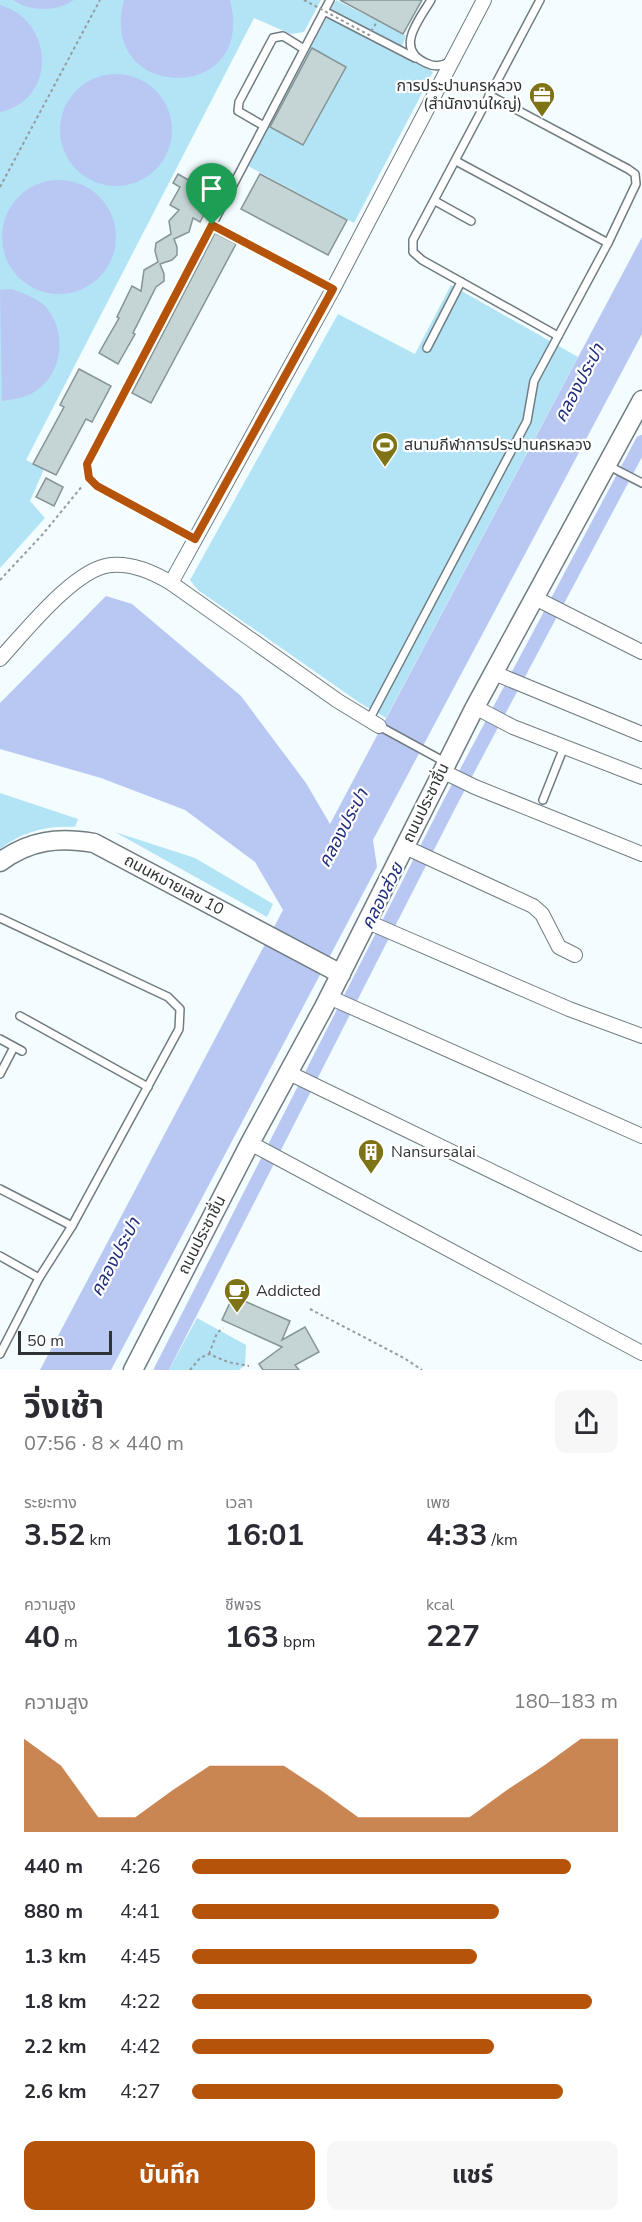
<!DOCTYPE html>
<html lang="th">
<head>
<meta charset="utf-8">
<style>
	:root { --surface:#fff; --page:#f7f7f7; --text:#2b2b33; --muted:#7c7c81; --accent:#b45309 }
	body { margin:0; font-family:"Nunito Sans","Noto Sans Thai",sans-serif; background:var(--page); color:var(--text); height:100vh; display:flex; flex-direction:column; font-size:22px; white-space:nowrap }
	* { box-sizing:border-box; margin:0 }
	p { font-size:20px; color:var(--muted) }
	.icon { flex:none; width:33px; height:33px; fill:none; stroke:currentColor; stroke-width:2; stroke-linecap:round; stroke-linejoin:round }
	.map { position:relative; height:1370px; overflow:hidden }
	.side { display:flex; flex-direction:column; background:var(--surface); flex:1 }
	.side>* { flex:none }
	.scale { position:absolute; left:18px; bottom:15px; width:94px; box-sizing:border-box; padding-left:6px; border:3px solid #2e3335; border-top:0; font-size:16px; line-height:21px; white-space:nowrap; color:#2e3335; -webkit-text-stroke:4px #fff; paint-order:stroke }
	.pin { position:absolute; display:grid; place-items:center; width:51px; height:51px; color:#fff; margin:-62px -26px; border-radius:50% 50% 50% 0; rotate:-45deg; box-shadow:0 0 6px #0007 }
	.pin .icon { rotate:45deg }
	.round { display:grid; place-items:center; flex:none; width:63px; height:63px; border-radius:12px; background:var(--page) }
	.head { display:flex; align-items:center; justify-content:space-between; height:102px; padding:0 24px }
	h1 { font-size:33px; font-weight:700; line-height:45px }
	.metrics { display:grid; grid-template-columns:repeat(3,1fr); gap:9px; height:102px; padding:6px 24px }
	.metrics div { display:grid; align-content:center }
	.metrics b { font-size:30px; font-weight:700 }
	.metrics small { font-size:16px; font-weight:400 }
	.metrics p { font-size:16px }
	.chart { height:168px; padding:12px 24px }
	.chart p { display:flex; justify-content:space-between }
	.chart svg { width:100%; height:108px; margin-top:6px; fill:var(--accent); opacity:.7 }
	.primary-button { display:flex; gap:12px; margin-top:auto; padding:12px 24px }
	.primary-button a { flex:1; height:69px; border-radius:12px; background:var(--accent); color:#fff; font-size:24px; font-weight:700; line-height:69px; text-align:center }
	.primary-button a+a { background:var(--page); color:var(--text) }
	ul { padding:0 24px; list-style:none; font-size:20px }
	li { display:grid; grid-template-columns:96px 72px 1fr; align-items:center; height:45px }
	li i { height:15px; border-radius:8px; background:var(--accent) }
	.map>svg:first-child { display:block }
	.green { fill:#b2e4f6 }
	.water { fill:#b9c8f3 }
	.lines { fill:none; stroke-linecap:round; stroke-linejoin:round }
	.canal { stroke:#b9c8f3; stroke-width:14 }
	.building { fill:#c5d4d4; stroke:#859494; stroke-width:1.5 }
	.lane-casing { stroke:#707c81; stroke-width:10 }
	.street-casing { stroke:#707c81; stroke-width:16 }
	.secondary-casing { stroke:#707c81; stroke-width:21 }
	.path { stroke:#949b9d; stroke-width:2; stroke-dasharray:3 3; stroke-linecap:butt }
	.lane { stroke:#fff; stroke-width:7 }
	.street { stroke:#fff; stroke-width:14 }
	.secondary { stroke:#fff; stroke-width:18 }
	.path-bridge { stroke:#949b9d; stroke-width:2; stroke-dasharray:3 3; stroke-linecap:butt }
	.route-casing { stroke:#fff; stroke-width:12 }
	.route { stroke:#b45309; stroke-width:8 }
	.labels { text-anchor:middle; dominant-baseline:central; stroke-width:4.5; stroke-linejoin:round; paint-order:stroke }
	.poi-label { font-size:16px; fill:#2e3335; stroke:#fff; text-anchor:start }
	.street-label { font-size:16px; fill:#2e3335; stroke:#fff }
	.water-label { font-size:18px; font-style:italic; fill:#202d7d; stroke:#fff }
</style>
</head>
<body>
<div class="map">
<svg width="642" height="1370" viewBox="0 0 642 1370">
	<rect width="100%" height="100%" fill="#f3fcff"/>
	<g class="green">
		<path d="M 0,0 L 321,0 L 304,32 L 291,34 L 254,18 L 26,460 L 44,469 L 30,501 L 45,518 L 0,568 Z"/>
		<path d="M 336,0 L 403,34 L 406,36 L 399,53 L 433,72 L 354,223 L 248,166 Z"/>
		<path d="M 451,285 L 578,357 L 386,718 L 360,703 L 198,590 L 190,580 L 338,314 L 415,354 Z"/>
		<path d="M 0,793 L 78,819 L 75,827 C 48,825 21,832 0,849 Z"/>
		<path d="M 115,832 L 195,858 L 273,904 L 267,917 Z"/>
		<path d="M 197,1318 L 246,1345 L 245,1365 L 239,1370 L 169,1370 Z"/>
	</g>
	<g class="water">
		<path d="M 13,0 L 74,0 C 56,12 31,12 13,0 Z"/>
		<path d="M 124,0 L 230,0 C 258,105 96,103 124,0 Z"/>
		<path d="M 0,5 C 55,21 57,100 0,112 Z"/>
		<circle cx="116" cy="130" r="56"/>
		<circle cx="59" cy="237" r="57"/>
		<path d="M 642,237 L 642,334 L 373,840 L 377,867 L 111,1370 L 40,1370 L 283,910 L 255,862 L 185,810 L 101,778 L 0,749 L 0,703 L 106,596 L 132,604 L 241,696 L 306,783 L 330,824 Z"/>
		<path d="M 11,289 C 23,293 35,297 45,306 C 67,330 64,371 37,390 C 27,398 14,399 2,401 L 0,290 Z"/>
	</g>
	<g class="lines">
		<path class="canal" d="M 161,1370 L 450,803 L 642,442"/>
	</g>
	<g class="building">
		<path d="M 340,0 L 422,0 L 403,34 Z"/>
		<path d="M 312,48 L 346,67 L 303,145 L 270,127 Z"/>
		<path d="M 178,174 L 206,190 L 198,204 L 207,209 L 200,222 L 193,218 L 189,232 L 174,239 L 177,247 L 177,255 L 172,260 L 160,264 L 164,274 L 164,281 L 156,287 L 133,333 L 135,334 L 118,364 L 99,353 L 119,318 L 117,317 L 132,286 L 141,291 L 144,270 L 158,262 L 155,251 L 156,243 L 171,234 L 169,221 L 179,210 L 170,205 L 180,187 L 173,183 Z"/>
		<path d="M 260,174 L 347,220 L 328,255 L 241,209 Z"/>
		<path d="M 215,233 L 236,244 L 151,403 L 132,393 Z"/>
		<path d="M 79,369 L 111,386 L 92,422 L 86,419 L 56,475 L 33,464 L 64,407 L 60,405 Z"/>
		<path d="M 46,478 L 63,487 L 54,506 L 36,497 Z"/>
		<path d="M 233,1296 L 290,1321 L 282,1340 L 305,1327 L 319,1352 L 295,1365 L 299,1370 L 263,1370 L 259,1364 L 282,1347 L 222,1320 Z"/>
	</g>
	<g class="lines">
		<g class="lane-casing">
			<g id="lane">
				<path d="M 431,0 C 419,20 394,49 426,63 C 434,67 441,67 449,62"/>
				<path d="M 540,0 L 413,240 L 413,252 L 422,260 L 558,336"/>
				<path d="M 324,11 L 415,58"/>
				<path d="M 264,126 L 238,111 L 239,102 L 273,38 L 283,36 L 304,49"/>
				<path d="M 456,161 L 608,243"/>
				<path d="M 435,201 L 471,221"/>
				<path d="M 212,225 L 333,289"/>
				<path d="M 427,348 L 461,282"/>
				<path d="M 607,465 L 642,483"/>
				<path d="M 195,539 L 97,486 L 89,478 L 87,464 L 330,0"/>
				<path d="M 369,720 L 527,421 L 534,381 L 608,243 L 636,184 L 635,174 L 628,169 L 489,95"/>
				<path d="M 379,726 L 445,762"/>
				<path d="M 543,800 L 564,747"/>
				<path d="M 0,918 L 168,997 L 180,1009 L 179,1029 L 72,1226 L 39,1278 L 0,1354"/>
				<path d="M 20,1016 L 148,1087"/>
				<path d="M 0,1039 L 22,1051"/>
				<path d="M 0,1074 L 14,1047"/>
				<path d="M 0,1189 L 72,1226"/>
				<path d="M 0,1256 L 39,1278"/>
			</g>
		</g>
		<g class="street-casing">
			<g id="street">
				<path d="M 171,583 L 333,289 L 484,0"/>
				<path d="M 535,598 L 642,652"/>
				<path d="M 0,659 C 24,633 75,568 111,565 C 132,563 153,572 171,583 L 338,701 L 379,726"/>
				<path d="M 494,673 L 642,734"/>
				<path d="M 475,707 L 513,727 L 642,777"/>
				<path d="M 442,771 L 475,787 L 642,854"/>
				<path d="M 405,847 L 533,906 L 542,914 L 559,947 L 575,955"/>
				<path d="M 368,922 L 569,1009 L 642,1036"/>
				<path d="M 329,997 L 642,1136"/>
				<path d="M 289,1073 L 642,1244"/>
				<path d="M 250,1143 L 642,1353"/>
			</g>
		</g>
		<g class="secondary-casing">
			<g id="secondary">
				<path d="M 0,862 C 30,840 58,837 94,843 L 341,974"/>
				<path d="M 133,1370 L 250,1143 L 324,1007 L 475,707 L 642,400"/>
			</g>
		</g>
		<g class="path">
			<path d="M 0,187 L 100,0"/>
			<path d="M 0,580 L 43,534 L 83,485"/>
			<path d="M 310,1309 L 404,1358 L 422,1370"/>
			<path d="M 209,1354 L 217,1333 L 223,1328"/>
			<path d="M 190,1370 L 200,1358 L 209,1354 L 228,1362 L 249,1366"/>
		</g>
		<use href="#lane" class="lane"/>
		<use href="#street" class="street"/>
		<use href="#secondary" class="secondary"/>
		<path class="path-bridge" d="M 304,0 L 369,35 L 378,20"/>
	</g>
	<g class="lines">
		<g class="route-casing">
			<path id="route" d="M 212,225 L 333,289 L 195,539 L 97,486 L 89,478 L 87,464 Z"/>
		</g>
		<use href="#route" class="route"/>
	</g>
	<defs>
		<g id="office-pin" transform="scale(1.35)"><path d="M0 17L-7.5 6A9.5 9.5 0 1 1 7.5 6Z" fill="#7e7315" stroke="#fff"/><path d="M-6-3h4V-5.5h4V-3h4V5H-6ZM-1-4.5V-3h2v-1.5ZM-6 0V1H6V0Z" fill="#fff"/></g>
		<g id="stadium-pin" transform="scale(1.35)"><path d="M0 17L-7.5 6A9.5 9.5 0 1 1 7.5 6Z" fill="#7e7315" stroke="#fff"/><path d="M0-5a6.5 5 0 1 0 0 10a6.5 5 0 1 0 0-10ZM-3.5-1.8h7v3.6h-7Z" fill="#fff"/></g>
		<g id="building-pin" transform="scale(1.35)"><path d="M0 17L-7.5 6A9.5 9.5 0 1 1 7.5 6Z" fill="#7e7315" stroke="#fff"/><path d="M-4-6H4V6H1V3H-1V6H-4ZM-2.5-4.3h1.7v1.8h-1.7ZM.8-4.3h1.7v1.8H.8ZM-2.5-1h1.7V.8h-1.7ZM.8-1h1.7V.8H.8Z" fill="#fff"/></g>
		<g id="cafe-pin" transform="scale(1.35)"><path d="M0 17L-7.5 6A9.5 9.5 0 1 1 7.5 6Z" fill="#7e7315" stroke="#fff"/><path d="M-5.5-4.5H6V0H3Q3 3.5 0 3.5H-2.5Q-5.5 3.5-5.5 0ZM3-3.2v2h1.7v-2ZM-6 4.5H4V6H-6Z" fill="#fff"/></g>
	</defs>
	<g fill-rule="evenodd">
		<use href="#office-pin" x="542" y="95"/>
		<use href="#stadium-pin" x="385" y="445"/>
		<use href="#building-pin" x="371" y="1152"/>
		<use href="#cafe-pin" x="237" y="1291"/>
	</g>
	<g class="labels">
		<g class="poi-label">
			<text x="522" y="86" text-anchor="end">การประปานครหลวง<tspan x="522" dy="18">(สำนักงานใหญ่)</tspan></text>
			<text x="404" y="445">สนามกีฬาการประปานครหลวง</text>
			<text x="391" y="1152">Nansursalai</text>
			<text x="256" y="1291">Addicted</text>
		</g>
		<g class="street-label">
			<text transform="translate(426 803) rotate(-64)">ถนนประชาชื่น</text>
			<text transform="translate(174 885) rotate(28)">ถนนหมายเลข 10</text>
			<text transform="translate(202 1235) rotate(-63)">ถนนประชาชื่น</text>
		</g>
		<g class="water-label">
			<text transform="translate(579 383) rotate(-62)">คลองประปา</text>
			<text transform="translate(343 828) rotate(-62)">คลองประปา</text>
			<text transform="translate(382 896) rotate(-63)">คลองส่วย</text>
			<text transform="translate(115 1257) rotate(-62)">คลองประปา</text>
		</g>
	</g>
</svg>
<div class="scale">50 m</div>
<div class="pin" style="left:212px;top:225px;background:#1e9e55"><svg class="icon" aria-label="arrive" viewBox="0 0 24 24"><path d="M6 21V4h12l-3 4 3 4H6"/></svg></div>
</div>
<section class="side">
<div class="head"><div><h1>วิ่งเช้า</h1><p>07:56 · 8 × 440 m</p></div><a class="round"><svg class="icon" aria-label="share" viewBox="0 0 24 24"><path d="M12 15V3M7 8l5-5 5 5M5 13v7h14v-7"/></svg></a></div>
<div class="metrics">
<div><p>ระยะทาง</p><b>3.52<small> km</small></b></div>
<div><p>เวลา</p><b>16:01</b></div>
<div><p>เพซ</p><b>4:33<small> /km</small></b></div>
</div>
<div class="metrics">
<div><p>ความสูง</p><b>40<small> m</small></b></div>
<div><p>ชีพจร</p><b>163<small> bpm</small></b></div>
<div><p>kcal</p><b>227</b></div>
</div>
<div class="chart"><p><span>ความสูง</span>180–183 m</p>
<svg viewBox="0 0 160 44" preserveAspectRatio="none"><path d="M0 44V6L10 17L20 38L30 38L40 27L50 17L60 17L70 17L80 27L90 38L100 38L110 38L120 38L130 27L140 17L150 6L160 6V44z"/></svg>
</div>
<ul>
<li><b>440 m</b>4:26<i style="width:89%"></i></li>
<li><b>880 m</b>4:41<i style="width:72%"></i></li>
<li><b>1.3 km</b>4:45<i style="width:67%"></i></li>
<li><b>1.8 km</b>4:22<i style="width:94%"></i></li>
<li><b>2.2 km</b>4:42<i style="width:71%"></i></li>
<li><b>2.6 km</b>4:27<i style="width:87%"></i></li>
</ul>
<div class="primary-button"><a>บันทึก</a><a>แชร์</a></div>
</section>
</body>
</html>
